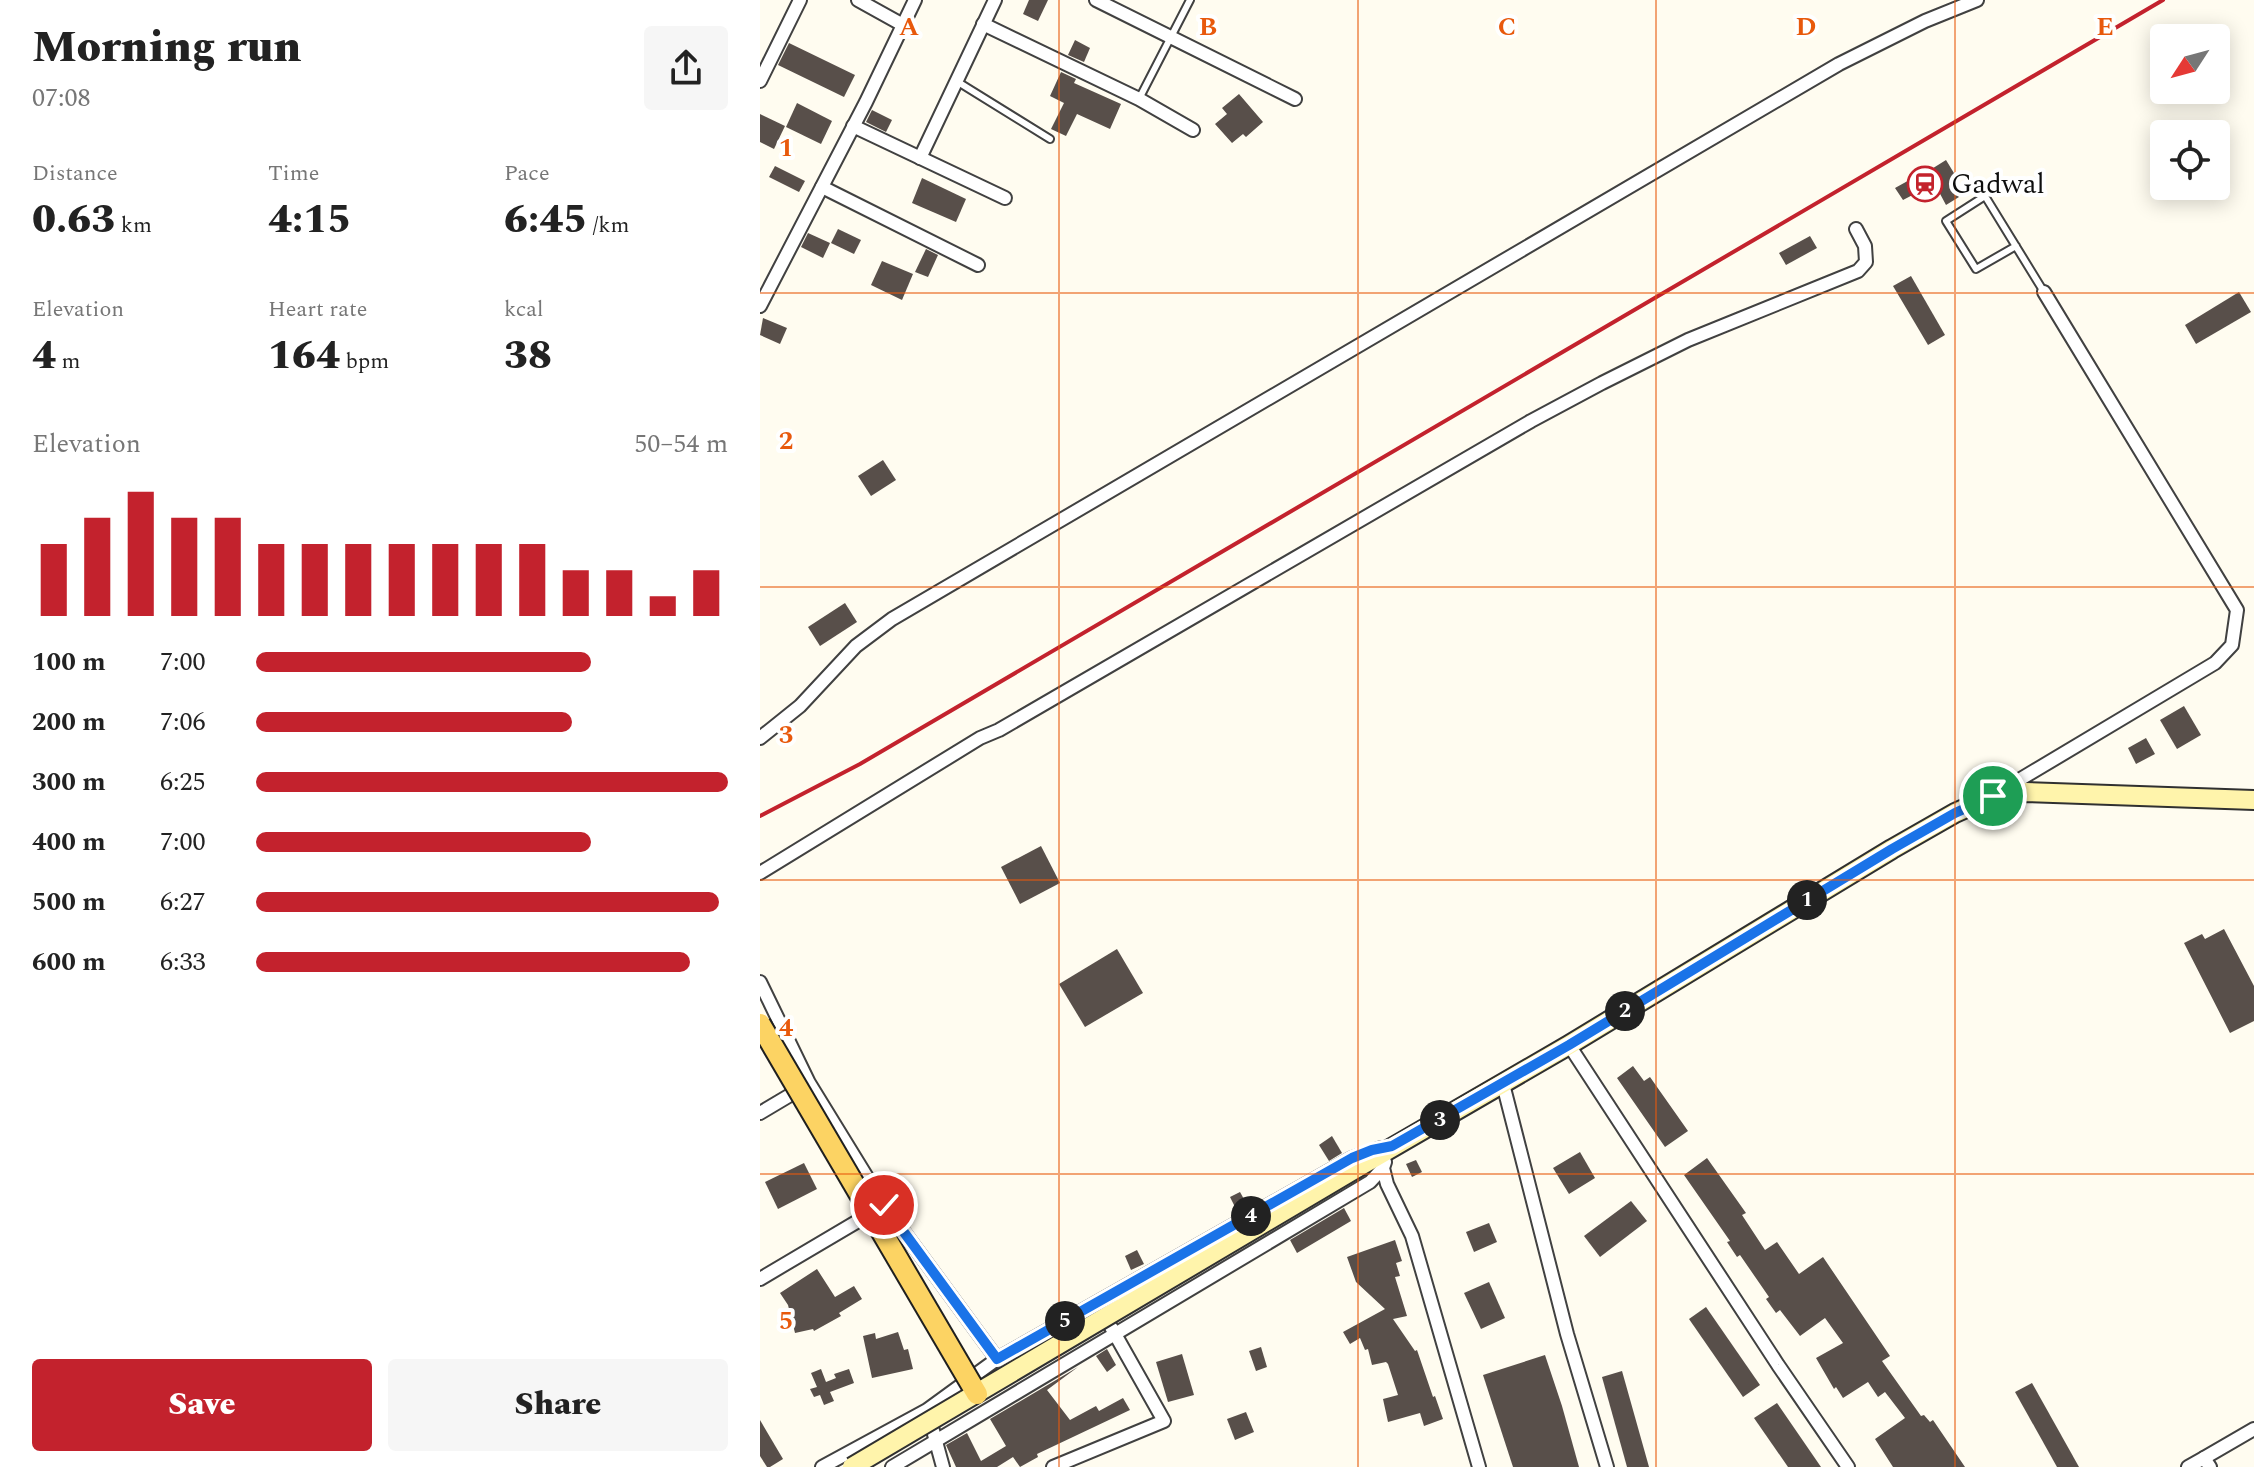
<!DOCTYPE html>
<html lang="en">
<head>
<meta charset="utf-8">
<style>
	:root { --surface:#fff; --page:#f6f6f6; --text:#222; --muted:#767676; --accent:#c3222d }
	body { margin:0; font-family:Spectral,serif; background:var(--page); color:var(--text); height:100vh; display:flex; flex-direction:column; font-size:30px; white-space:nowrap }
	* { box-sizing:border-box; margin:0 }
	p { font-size:26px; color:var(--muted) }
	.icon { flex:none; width:44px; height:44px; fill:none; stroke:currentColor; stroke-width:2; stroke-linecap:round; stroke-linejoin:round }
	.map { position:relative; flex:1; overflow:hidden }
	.sheet { display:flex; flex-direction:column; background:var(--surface); width:760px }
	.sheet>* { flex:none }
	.needle { width:52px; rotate:234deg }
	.fabs { position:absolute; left:1390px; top:24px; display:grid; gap:16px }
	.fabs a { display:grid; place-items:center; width:80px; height:80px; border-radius:8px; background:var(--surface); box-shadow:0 4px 20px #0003; font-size:40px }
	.pin { position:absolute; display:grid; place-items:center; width:68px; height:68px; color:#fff; margin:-34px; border:4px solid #fff; border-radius:50%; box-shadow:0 2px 8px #0007 }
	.km { position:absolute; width:40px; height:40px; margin:-20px; border-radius:50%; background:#222; color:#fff; font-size:22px; line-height:40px; text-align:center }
	.round { display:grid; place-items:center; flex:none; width:84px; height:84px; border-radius:8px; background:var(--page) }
	.summary { display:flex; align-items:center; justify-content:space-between; height:136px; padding:0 32px }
	h1 { font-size:44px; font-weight:800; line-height:60px }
	.stats { display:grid; grid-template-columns:repeat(3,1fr); gap:12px; height:136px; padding:8px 32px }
	.stats div { display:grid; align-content:center }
	.stats b { font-size:40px; font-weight:800 }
	.stats small { font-size:22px; font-weight:400 }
	.stats p { font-size:22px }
	.chart { height:224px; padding:16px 32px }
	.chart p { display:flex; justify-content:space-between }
	.chart svg { width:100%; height:144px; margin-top:8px; stroke:var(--accent); stroke-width:6 }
	.primary-button { display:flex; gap:16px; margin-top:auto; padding:16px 32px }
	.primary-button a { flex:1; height:92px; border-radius:8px; background:var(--accent); color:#fff; font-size:32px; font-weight:800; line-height:92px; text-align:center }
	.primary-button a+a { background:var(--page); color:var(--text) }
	ul { padding:0 32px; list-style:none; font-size:26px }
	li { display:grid; grid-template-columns:128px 96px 1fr; align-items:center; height:60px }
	li i { height:20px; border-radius:10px; background:var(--accent) }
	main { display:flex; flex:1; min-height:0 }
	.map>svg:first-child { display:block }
	.building { fill:#584f4a }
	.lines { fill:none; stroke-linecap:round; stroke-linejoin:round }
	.lane-casing { stroke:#414141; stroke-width:10 }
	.street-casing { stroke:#414141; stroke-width:16 }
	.secondary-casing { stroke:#303030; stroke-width:22 }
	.lane { stroke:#fff; stroke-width:6 }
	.street { stroke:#fff; stroke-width:12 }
	.secondary { stroke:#fff4ab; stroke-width:18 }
	.rail { stroke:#c3222d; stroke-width:4 }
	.secondary-bridge-casing { stroke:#303030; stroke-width:22; stroke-linecap:butt }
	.primary-bridge-casing { stroke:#1f1f1f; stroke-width:24; stroke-linecap:butt }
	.secondary-bridge { stroke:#fff4ab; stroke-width:18 }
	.primary-bridge { stroke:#fcd363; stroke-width:20 }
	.route-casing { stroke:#fff; stroke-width:16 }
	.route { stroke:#1a73e8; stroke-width:10 }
	.grid { fill:none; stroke:#e8590c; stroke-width:2; stroke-opacity:0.55 }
	.labels { text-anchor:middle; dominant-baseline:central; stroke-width:8; stroke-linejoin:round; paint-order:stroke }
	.poi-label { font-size:28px; fill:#0e0e0e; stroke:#fff; text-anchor:start }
	.grid-label { font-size:26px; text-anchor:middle; font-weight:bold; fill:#e8590c; stroke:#fff; stroke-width:8; stroke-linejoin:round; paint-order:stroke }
</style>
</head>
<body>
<main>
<section class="sheet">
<div class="summary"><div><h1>Morning run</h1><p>07:08</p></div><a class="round"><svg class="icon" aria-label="share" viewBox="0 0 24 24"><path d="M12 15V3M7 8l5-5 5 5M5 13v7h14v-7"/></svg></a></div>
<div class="stats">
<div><p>Distance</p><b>0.63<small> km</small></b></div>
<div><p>Time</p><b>4:15</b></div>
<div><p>Pace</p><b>6:45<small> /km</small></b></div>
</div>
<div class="stats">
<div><p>Elevation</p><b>4<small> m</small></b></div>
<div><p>Heart rate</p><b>164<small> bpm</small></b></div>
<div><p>kcal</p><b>38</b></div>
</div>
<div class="chart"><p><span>Elevation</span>50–54 m</p>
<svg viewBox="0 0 160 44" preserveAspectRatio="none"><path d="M5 44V22M15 44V14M25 44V6M35 44V14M45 44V14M55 44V22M65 44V22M75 44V22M85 44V22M95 44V22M105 44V22M115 44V22M125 44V30M135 44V30M145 44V38M155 44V30"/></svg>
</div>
<ul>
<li><b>100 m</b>7:00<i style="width:71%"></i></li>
<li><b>200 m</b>7:06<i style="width:67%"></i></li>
<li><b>300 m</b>6:25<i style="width:100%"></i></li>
<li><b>400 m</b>7:00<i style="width:71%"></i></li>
<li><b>500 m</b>6:27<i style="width:98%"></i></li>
<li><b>600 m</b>6:33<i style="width:92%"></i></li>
</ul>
<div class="primary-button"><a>Save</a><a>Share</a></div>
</section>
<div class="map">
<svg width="1494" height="1467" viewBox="0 0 1494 1467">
	<rect width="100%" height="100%" fill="#fffcf0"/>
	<g class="building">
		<path d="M 269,0 L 288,0 L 278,21 L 263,14 Z"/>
		<path d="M 315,40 L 330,48 L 324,62 L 308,55 Z"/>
		<path d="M 29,43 L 95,75 L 84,97 L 18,65 Z"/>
		<path d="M 301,72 L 316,79 L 314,83 L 361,104 L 350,129 L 317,114 L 306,136 L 291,129 L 304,103 L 290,96 Z"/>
		<path d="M 479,94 L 503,122 L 486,137 L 483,134 L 472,143 L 455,124 L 467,114 L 462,108 Z"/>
		<path d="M 37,103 L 72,121 L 61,144 L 26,127 Z"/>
		<path d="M 112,110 L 132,120 L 126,132 L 106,122 Z"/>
		<path d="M 0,114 L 25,126 L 14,149 L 0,142 Z"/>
		<path d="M 1186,160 L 1197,178 L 1190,182 L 1199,197 L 1186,205 L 1178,190 L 1171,195 L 1166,188 L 1143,200 L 1135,188 L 1153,178 L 1154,180 Z"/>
		<path d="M 15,166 L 45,181 L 39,192 L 9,177 Z"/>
		<path d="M 162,178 L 206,199 L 196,222 L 152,203 Z"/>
		<path d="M 78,229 L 101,240 L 94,254 L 71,243 Z"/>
		<path d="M 48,233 L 70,243 L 63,258 L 41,247 Z"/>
		<path d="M 1050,236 L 1057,248 L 1026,265 L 1019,253 Z"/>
		<path d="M 166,249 L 178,255 L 168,277 L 155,272 Z"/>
		<path d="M 122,261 L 153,274 L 142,300 L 111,285 Z"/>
		<path d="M 1151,276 L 1185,335 L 1168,345 L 1133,286 Z"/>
		<path d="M 1479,292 L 1491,312 L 1436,344 L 1425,325 Z"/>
		<path d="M 3,318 L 27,328 L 20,344 L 0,335 Z"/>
		<path d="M 123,460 L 136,480 L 111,496 L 98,476 Z"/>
		<path d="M 85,603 L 97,622 L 60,646 L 48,627 Z"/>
		<path d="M 1424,706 L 1441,735 L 1417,749 L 1400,720 Z"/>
		<path d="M 1386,738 L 1395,754 L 1376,764 L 1368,748 Z"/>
		<path d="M 281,846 L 300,883 L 260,904 L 241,867 Z"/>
		<path d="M 1464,929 L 1494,986 L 1494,1021 L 1470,1033 L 1424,943 L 1442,934 L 1445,939 Z"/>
		<path d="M 357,949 L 383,993 L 325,1027 L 299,984 Z"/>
		<path d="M 873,1066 L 884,1081 L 890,1077 L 928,1131 L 905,1147 L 857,1078 Z"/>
		<path d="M 572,1136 L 582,1153 L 569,1161 L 559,1145 Z"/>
		<path d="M 820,1152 L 835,1178 L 809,1194 L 793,1168 Z"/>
		<path d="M 947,1158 L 986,1213 L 982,1215 L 1005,1250 L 1017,1242 L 1039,1274 L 1063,1257 L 1130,1356 L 1122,1361 L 1161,1416 L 1164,1415 L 1170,1422 L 1173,1420 L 1205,1467 L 1133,1467 L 1115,1439 L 1145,1418 L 1125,1392 L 1118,1397 L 1108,1382 L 1083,1398 L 1076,1387 L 1074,1389 L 1056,1358 L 1083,1343 L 1065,1318 L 1040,1336 L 1020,1310 L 1016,1313 L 1006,1299 L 1009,1297 L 980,1255 L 977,1257 L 967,1242 L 970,1241 L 924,1175 Z"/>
		<path d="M 656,1160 L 662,1172 L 652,1177 L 646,1164 Z"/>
		<path d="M 44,1163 L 57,1189 L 18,1209 L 5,1182 Z"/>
		<path d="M 480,1192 L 485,1201 L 475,1207 L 470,1197 Z"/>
		<path d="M 871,1201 L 887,1221 L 840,1257 L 824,1236 Z"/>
		<path d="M 584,1208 L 591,1221 L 537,1253 L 530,1240 Z"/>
		<path d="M 729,1223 L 737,1242 L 714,1252 L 706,1232 Z"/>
		<path d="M 635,1240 L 642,1261 L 636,1263 L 640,1276 L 635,1277 L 647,1316 L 633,1319 L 655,1351 L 657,1350 L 673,1397 L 675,1396 L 683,1419 L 664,1426 L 660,1413 L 628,1422 L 623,1399 L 638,1395 L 628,1364 L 626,1362 L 612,1365 L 608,1349 L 605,1350 L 600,1338 L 590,1344 L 583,1332 L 625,1309 L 596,1282 L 587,1257 Z"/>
		<path d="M 377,1250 L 384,1264 L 371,1270 L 365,1256 Z"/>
		<path d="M 57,1269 L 75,1297 L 94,1286 L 102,1299 L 79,1313 L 81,1316 L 54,1331 L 53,1329 L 35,1333 L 28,1305 L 20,1293 Z"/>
		<path d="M 729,1282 L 745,1318 L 721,1329 L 704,1293 Z"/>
		<path d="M 946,1307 L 1000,1385 L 983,1397 L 929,1319 Z"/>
		<path d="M 138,1332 L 144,1350 L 148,1349 L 153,1369 L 112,1378 L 103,1336 L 115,1333 L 116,1339 Z"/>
		<path d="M 501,1347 L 507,1367 L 496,1371 L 489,1351 Z"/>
		<path d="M 347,1349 L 356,1365 L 347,1372 L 336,1356 Z"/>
		<path d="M 422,1354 L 434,1395 L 408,1402 L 396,1362 Z"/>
		<path d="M 785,1355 L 802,1406 L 819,1467 L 753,1467 L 723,1375 Z"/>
		<path d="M 318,1367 L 287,1390 L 310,1420 L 336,1406 L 339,1411 L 363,1398 L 370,1410 L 277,1454 L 278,1457 L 260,1467 L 253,1457 L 237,1467 L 196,1467 L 186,1445 L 207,1433 L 221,1461 L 246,1446 L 230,1419 Z"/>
		<path d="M 61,1369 L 66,1382 L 76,1378 L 74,1374 L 89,1369 L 94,1383 L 70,1392 L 74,1401 L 64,1405 L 60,1395 L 54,1397 L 50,1389 L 57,1387 L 51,1373 Z"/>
		<path d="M 862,1371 L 889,1467 L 867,1467 L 842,1377 Z"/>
		<path d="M 1272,1383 L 1319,1467 L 1297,1467 L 1255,1392 Z"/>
		<path d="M 1017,1403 L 1061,1467 L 1028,1467 L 994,1418 Z"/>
		<path d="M 486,1412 L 494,1432 L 475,1440 L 467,1419 Z"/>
		<path d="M 0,1420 L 23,1459 L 10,1467 L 7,1467 L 0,1456 Z"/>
	</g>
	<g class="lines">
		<g class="lane-casing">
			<g id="lane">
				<path d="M 198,82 L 290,139"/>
				<path d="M 379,99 L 430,0"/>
				<path d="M 1256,246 L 1216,269 L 1186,221 L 1225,196 L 1284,292"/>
			</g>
		</g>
		<g class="street-casing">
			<g id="street">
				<path d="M 98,0 L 143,25"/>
				<path d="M 336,0 L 535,99"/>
				<path d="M 223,24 L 379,99 L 433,130"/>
				<path d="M 0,81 L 40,0"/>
				<path d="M 93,126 L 245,198"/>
				<path d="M 160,158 L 235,0"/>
				<path d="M 62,187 L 218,265"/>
				<path d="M 0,306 L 106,102 L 155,0"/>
				<path d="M 0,738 L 40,706 L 96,646 L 132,619 L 1079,64 L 1165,21 L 1217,0"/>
				<path d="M 1239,792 L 1455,663 L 1472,645 L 1477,610 L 1284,292"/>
				<path d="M 0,873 L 220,738 L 239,730 L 771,421 L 842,383 L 928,340 L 1098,271 L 1106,262 L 1105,246 L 1096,229"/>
				<path d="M 0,982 L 49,1083 L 124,1205 L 237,1359"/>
				<path d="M 809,1045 L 1018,1365 L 1088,1467"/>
				<path d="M 743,1084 L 807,1334 L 847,1467"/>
				<path d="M 0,1113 L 42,1088"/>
				<path d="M 625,1162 L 623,1168 L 627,1184 L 652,1236 L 719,1467"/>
				<path d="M 0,1279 L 115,1211"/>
				<path d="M 169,1416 L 183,1467"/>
				<path d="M 1444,1458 L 1494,1429"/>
				<path d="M 62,1467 L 167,1410 L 237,1359 L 592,1158 L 621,1148"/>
				<path d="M 132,1467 L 610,1182 L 623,1168"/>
				<path d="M 293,1467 L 404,1421 L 351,1327"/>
				<path d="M 1428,1467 L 1444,1458 L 1450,1467"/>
			</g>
		</g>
		<g class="secondary-casing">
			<path id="secondary" d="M 597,1168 L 809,1045 L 1132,849 L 1195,813 L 1233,796 L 1265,792 L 1494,800"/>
		</g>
		<use href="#lane" class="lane"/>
		<use href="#street" class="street"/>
		<use href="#secondary" class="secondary"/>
		<path class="rail" d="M 0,816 L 100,764 L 1403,0"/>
		<g class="secondary-bridge-casing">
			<path id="secondary-bridge" d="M 92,1467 L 597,1168"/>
		</g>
		<g class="primary-bridge-casing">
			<path id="primary-bridge" d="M 0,1024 L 217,1394"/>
		</g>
		<use href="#secondary-bridge" class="secondary-bridge"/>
		<use href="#primary-bridge" class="primary-bridge"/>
	</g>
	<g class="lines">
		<g class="route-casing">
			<path id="route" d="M 124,1205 L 237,1359 L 592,1158 L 612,1150 L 632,1146 L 809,1045 L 1132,849 L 1195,813 L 1233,796"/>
		</g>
		<use href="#route" class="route"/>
	</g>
	<path class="grid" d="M 299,0 L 299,1467M 598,0 L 598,1467M 896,0 L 896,1467M 1195,0 L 1195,1467M 0,293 L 1494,293M 0,587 L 1494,587M 0,880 L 1494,880M 0,1174 L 1494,1174"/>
	<defs>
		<g id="station-ring" transform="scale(1.8)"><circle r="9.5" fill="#fff" stroke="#c3222d" stroke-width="1.5"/><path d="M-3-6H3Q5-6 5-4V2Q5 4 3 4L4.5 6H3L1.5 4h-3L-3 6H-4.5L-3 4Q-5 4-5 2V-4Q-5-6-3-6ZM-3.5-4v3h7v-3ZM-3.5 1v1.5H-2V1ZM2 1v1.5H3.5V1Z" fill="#c3222d"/></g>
	</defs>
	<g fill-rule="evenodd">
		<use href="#station-ring" x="1165" y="184"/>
	</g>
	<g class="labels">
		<g class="poi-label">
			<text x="1191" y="184">Gadwal</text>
		</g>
	</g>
	<g class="grid-label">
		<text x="149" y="35">A</text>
		<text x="448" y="35">B</text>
		<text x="747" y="35">C</text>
		<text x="1046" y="35">D</text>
		<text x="1345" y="35">E</text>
		<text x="26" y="156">1</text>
		<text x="26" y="449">2</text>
		<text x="26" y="743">3</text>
		<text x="26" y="1036">4</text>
		<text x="26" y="1329">5</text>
	</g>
</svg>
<div class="fabs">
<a><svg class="needle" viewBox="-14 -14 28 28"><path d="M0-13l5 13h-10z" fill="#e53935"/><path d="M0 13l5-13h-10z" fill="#767676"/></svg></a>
<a><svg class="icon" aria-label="locate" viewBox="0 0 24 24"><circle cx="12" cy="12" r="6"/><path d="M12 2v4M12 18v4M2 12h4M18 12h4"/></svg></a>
</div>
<div class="pin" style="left:1233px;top:796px;background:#1e9e55"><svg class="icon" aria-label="arrive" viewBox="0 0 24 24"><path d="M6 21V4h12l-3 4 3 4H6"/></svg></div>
<div class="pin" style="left:124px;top:1205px;background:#d93025"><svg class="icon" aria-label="check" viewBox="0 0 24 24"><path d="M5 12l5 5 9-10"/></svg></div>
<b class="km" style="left:1047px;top:900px">1</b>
<b class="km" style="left:865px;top:1011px">2</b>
<b class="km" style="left:680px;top:1120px">3</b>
<b class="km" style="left:491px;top:1216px">4</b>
<b class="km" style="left:305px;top:1321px">5</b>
</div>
</main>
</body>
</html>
